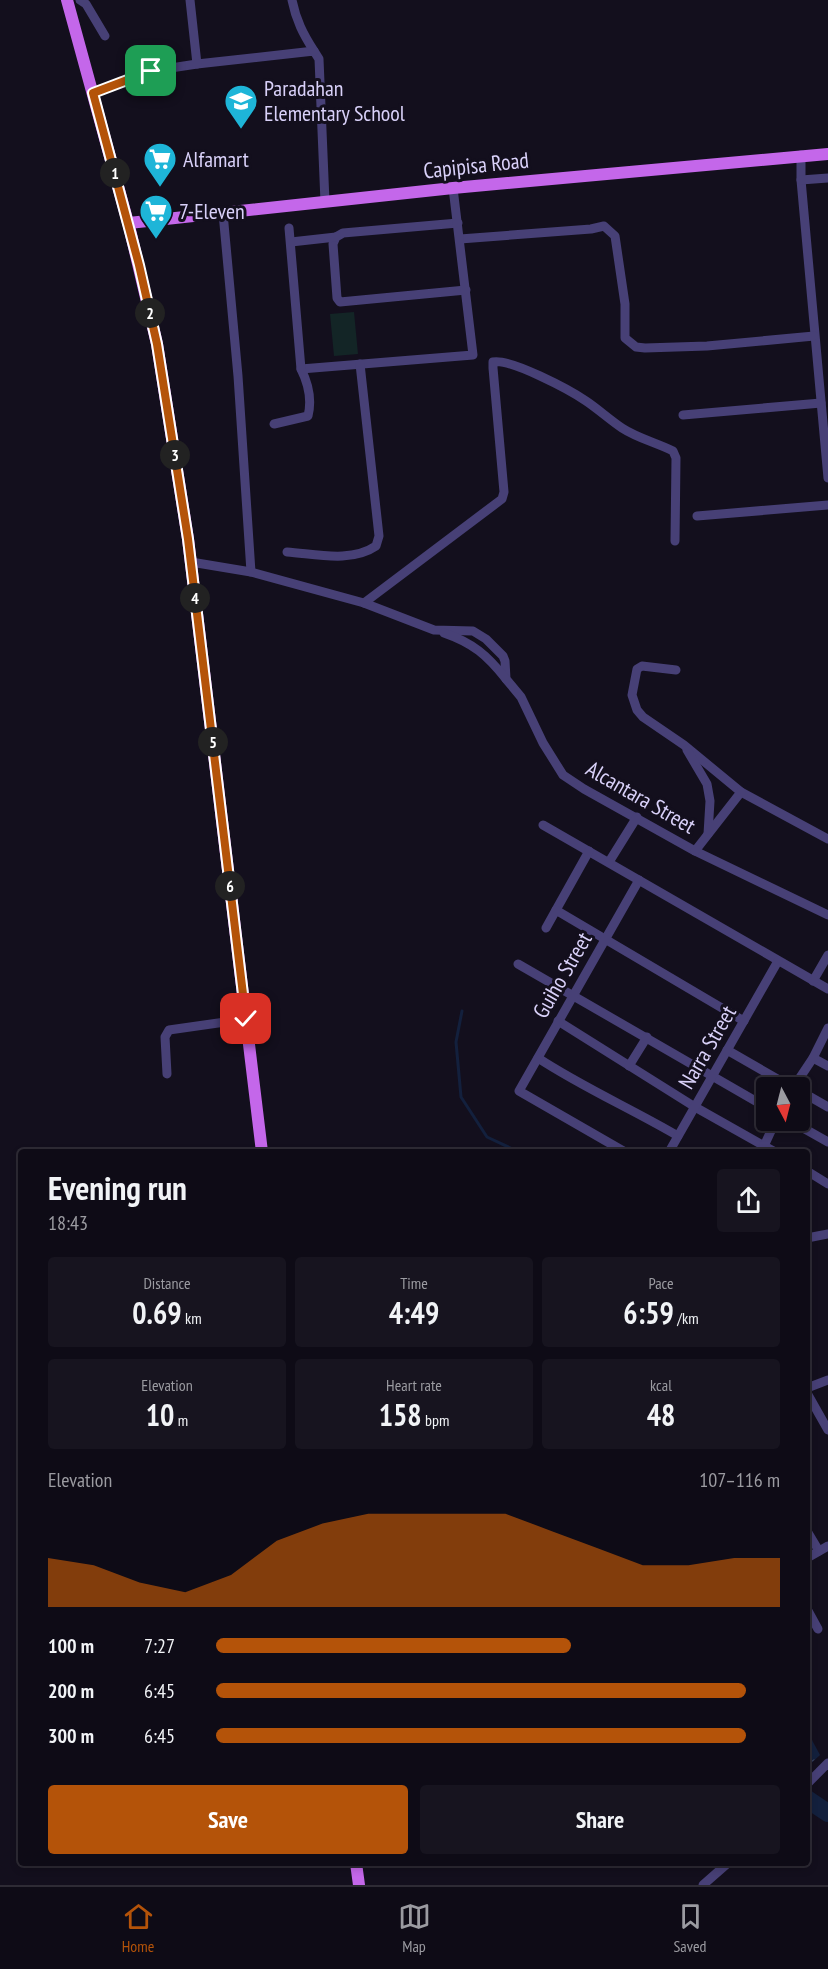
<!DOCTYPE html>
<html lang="en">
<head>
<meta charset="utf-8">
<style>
	:root { --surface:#0e0b16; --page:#17141f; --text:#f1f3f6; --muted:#9b9ba1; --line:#2e2b35; --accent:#b45309 }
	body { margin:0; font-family:"PT Sans Narrow",sans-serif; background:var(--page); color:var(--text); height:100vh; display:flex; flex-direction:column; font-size:22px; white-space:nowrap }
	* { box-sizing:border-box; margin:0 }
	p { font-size:20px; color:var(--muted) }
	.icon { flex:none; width:33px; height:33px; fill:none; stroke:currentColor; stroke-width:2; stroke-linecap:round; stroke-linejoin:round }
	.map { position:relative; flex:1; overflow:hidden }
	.details { position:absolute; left:18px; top:1149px; width:792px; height:717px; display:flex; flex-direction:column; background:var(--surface); border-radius:6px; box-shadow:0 3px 9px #0003,0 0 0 2px var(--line) }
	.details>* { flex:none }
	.needle { width:39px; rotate:173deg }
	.controls { position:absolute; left:756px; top:1077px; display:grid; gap:12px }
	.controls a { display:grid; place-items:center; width:54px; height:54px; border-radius:6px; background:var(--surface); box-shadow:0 3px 9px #0003,0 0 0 2px var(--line); font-size:30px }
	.pin { position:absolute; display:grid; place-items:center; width:51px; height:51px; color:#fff; margin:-26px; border-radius:12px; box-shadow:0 3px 9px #0006 }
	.km { position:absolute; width:30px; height:30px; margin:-15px; border-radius:50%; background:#222; color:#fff; font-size:16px; line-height:30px; text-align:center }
	.round { display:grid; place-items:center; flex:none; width:63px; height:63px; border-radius:6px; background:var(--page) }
	.head { display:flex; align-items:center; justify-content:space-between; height:102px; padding:0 30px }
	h1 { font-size:33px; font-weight:800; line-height:45px }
	.stats { display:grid; grid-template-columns:repeat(3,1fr); gap:9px; height:102px; padding:6px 30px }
	.stats div { display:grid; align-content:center; border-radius:6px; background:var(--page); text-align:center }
	.stats b { font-size:30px; font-weight:800 }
	.stats small { font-size:16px; font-weight:400 }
	.stats p { font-size:16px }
	.chart { height:168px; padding:12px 30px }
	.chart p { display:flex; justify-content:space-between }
	.chart svg { width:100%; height:108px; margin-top:6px; fill:var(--accent); opacity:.7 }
	.button { display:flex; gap:12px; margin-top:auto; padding:12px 30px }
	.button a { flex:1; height:69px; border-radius:6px; background:var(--accent); color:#fff; font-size:24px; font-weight:800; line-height:69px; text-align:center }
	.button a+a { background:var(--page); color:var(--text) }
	ul { padding:0 30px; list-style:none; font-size:20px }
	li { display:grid; grid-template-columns:96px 72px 1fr; align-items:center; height:45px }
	li i { height:15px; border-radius:8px; background:var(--accent) }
	.dock { display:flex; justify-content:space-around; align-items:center; height:84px; border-top:2px solid var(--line); background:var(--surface); font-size:16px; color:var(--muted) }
	.dock a { display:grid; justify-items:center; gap:3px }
	.dock .selected { color:var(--accent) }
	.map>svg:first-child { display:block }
	.grass { fill:#132526 }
	.water { fill:url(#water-ripples) }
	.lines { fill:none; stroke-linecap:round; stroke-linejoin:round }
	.stream { stroke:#13203d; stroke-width:3 }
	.river { stroke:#13203d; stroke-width:18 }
	.minor { stroke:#474076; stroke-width:9 }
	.major { stroke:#c467ea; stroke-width:12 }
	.route-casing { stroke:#fff; stroke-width:12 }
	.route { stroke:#b45309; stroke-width:8 }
	.labels { text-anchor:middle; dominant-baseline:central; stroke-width:6; stroke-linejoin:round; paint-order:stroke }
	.poi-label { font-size:22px; fill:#d9d1f9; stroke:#130f1d; text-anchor:start }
	.street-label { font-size:22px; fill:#d9d1f9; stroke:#130f1d }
</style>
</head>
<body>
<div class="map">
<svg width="828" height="1885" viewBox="0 0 828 1885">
	<defs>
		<pattern id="water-ripples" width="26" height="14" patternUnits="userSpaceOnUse" patternTransform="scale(1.5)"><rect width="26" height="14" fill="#13203d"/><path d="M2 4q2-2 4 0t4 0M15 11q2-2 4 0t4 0" fill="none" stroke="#353f5a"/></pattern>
	</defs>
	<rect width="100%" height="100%" fill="#130f1d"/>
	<path class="grass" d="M 354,312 L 358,354 L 334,356 L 330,314 Z"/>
	<path class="water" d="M 807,1731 L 820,1755 L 807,1767 Z"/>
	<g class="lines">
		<path class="stream" d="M 462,1011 L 456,1042 L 461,1097 L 487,1137 L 519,1152"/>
		<path class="river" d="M 807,1799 L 828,1813"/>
		<g class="minor">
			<path d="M 80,0 L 86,4 L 105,36"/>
			<path d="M 190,0 L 197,64 L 314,51 L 319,59 L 325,202"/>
			<path d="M 292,0 C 296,20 303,34 314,51"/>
			<path d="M 93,93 L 151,71 L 197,64"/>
			<path d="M 801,155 L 801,180 L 828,478"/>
			<path d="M 801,180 L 828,178"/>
			<path d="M 223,213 L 238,376 L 251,572"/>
			<path d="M 458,223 L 343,233 L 336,237 L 333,244 L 337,298 L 340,302 L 466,290"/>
			<path d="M 460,239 L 591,229 L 604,226 L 615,236 L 625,304 L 625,338 L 636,347 L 645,348 L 707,346 L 814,336"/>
			<path d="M 291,242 L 336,237"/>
			<path d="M 301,369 L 473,355 L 453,188"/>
			<path d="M 683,415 L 821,403"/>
			<path d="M 274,424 L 308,416 C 312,400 308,383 301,369 L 289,228"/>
			<path d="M 697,516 L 828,505"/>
			<path d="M 287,552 C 316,554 351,563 376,546 L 379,536 L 360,364"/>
			<path d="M 191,562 L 251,572 L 364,603 L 434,630 L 473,631 L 486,639 L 503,656 L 505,661 L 506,679 L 521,697 L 543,743 L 563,775 L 584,789 L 695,851 L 828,915"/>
			<path d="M 364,603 L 502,499 L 504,492 L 493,368 L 493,362 C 510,358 570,390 586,401 C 598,409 610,420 622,428 C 637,438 657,443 673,451 L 676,458 L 675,541"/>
			<path d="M 444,633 C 473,643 487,655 506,679"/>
			<path d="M 676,670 L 642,666 L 637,669 L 632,695 L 637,710 L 643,717 L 684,745 L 741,792 L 828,839"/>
			<path d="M 687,750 L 707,784 L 710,801 L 708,834"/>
			<path d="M 543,825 L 828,989"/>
			<path d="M 695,851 L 741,792"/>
			<path d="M 609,862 L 637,817"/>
			<path d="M 556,910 L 589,851"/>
			<path d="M 546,928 L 556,910 L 744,1021"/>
			<path d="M 518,964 L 766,1107"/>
			<path d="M 813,981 L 828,955"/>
			<path d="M 558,1021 L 695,1107 L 775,1152"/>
			<path d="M 727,1050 L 793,1088"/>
			<path d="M 538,1058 C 582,1087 632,1109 678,1136"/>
			<path d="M 813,1058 L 828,1066"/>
			<path d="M 629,1066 L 647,1037"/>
			<path d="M 167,1074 L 165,1037 L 169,1030 L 246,1019"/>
			<path d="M 793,1088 L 813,1058 L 828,1028"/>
			<path d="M 800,1091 L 828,1107"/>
			<path d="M 789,1120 L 828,1142"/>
			<path d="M 764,1146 L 776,1120"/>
			<path d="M 625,1152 L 519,1091 L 639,880"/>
			<path d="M 669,1152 L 778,961"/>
			<path d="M 807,1171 L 828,1184"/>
			<path d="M 807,1238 L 828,1234"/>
			<path d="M 807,1388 L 828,1380"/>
			<path d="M 807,1393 L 828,1430"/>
			<path d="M 807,1531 L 819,1551"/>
			<path d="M 807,1558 L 828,1546"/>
			<path d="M 807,1609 L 818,1629"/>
			<path d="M 807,1784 L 828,1763"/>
			<path d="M 703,1885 L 728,1863"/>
		</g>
		<g class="major">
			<path d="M 67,0 L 130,230 L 157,344 L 188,539 L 262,1152"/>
			<path d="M 129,223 L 453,188 L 828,154"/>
			<path d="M 356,1863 L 359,1885"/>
		</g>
	</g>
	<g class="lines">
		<g class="route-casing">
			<path id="route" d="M 151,71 L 93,93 L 139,265 L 157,344 L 188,539 L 246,1019"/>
		</g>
		<use href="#route" class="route"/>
	</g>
	<defs>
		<g id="school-pin" transform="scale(1.725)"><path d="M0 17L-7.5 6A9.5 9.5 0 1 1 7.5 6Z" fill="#1eb5d8" stroke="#130f1d"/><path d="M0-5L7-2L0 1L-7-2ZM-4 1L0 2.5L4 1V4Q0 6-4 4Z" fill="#fff"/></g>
		<g id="supermarket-pin" transform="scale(1.725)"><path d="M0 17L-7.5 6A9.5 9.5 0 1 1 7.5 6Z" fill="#1eb5d8" stroke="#130f1d"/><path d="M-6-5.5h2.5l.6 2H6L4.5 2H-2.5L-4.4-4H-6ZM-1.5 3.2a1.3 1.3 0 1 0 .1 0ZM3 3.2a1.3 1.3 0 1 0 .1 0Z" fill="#fff"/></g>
	</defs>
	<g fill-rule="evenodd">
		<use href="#school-pin" x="241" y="101"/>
		<use href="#supermarket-pin" x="160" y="159"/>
		<use href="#supermarket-pin" x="156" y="211"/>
	</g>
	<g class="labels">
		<g class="poi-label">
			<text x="264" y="88">Paradahan<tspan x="264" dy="25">Elementary School</tspan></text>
			<text x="183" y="159">Alfamart</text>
			<text x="179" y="211">7-Eleven</text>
		</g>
		<g class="street-label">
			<text transform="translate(476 165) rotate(-6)">Capipisa Road</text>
			<text transform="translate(641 797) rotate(30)">Alcantara Street</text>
			<text transform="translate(562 975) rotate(-60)">Guiho Street</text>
			<text transform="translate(707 1047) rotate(-60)">Narra Street</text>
		</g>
	</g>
</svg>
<div class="controls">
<a><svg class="needle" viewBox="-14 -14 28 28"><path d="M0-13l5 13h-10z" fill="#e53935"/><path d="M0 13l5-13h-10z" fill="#9b9ba1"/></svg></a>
</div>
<div class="pin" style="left:151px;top:71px;background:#1e9e55"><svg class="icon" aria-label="arrive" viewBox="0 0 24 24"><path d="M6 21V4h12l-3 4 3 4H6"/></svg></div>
<div class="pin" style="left:246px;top:1019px;background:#d93025"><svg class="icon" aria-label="check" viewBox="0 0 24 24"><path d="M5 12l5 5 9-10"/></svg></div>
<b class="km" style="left:115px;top:173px">1</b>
<b class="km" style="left:150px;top:313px">2</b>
<b class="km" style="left:175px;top:455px">3</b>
<b class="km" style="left:195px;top:598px">4</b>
<b class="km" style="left:213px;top:742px">5</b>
<b class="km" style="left:230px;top:886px">6</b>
<section class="details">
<div class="head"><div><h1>Evening run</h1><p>18:43</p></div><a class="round"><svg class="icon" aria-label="share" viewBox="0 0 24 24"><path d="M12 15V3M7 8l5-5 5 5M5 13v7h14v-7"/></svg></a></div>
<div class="stats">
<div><p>Distance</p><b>0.69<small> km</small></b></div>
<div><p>Time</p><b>4:49</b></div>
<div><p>Pace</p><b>6:59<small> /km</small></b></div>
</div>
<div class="stats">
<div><p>Elevation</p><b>10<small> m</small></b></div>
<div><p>Heart rate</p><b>158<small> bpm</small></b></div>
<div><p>kcal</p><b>48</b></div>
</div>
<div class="chart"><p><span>Elevation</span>107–116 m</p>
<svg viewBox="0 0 160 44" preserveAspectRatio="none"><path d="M0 44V24L10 27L20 34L30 38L40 31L50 17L60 10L70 6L80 6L90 6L100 6L110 13L120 20L130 27L140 27L150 24L160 24V44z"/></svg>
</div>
<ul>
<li><b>100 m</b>7:27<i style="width:63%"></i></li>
<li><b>200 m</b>6:45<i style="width:94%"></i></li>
<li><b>300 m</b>6:45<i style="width:94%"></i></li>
</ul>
<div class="button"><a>Save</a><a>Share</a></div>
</section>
</div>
<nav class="dock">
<a class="selected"><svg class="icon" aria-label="home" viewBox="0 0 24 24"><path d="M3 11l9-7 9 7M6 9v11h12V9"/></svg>Home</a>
<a><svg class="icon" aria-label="map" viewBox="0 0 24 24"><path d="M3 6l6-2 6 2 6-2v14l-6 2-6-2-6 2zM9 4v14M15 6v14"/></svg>Map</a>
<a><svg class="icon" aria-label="saved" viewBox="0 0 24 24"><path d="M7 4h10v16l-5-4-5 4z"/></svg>Saved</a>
</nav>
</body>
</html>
